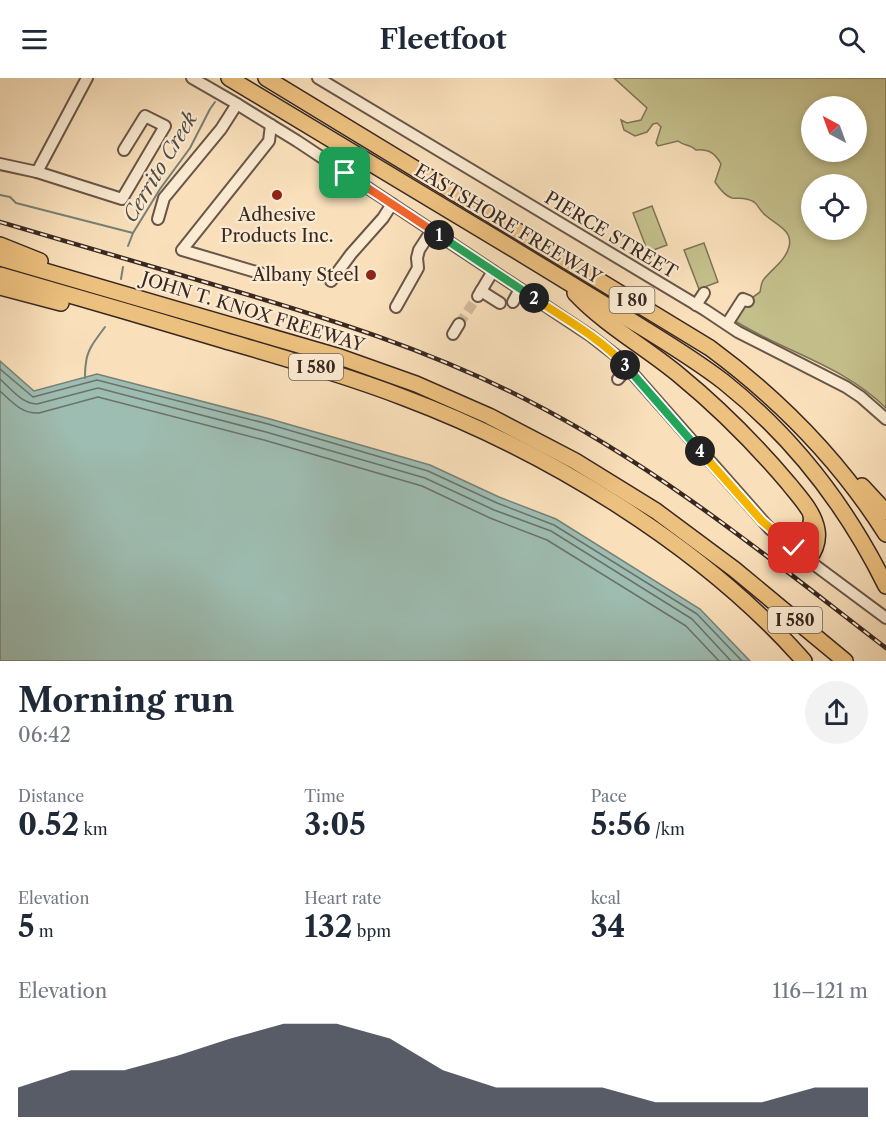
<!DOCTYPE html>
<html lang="en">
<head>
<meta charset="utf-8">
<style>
	:root { --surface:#fff; --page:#f2f2f3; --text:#1f2937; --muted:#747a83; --accent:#111827 }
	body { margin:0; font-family:"Libre Caslon Text",serif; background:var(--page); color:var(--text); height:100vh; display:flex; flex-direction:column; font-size:22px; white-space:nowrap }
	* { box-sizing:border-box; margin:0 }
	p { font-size:20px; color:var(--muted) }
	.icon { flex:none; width:33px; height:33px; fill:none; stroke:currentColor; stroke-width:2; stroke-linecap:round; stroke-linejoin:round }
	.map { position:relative; height:583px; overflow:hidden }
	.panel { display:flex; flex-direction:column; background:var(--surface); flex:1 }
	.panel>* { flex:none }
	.needle { width:39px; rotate:319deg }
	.tools { position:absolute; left:801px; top:18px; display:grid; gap:12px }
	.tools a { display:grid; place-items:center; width:66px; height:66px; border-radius:50%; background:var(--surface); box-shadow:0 3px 9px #0003; font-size:30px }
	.pin { position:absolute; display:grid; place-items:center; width:51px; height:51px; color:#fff; margin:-26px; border-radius:12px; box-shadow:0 3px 9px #0006 }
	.km { position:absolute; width:30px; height:30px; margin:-15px; border-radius:50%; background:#222; color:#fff; font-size:16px; line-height:30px; text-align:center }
	.round { display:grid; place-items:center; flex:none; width:63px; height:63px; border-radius:32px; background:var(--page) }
	.headline { display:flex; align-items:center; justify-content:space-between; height:102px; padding:0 18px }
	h1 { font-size:33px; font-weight:700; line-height:45px }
	.metrics { display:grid; grid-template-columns:repeat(3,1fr); gap:9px; height:102px; padding:6px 18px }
	.metrics div { display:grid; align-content:center }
	.metrics b { font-size:30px; font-weight:700 }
	.metrics small { font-size:16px; font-weight:400 }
	.metrics p { font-size:16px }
	.chart { height:168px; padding:12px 18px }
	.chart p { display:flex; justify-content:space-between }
	.chart svg { width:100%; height:108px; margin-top:6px; fill:var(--accent); opacity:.7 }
	header { display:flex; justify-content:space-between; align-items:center; height:78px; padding:0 18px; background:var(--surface); font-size:27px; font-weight:700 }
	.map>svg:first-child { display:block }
	.green { fill:#c4c08c; stroke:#7e7457; stroke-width:1.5; fill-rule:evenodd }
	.water { fill:#9ebdb2; stroke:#768178; stroke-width:1.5 }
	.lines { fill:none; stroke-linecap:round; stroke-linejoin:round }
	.shore { stroke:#6c726a; stroke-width:1.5 }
	.stream { stroke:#768178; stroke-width:2 }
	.minor-tunnel { stroke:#d3bb9c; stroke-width:10; stroke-dasharray:10 5; stroke-linecap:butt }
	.minor-casing { stroke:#695648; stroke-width:14 }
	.highway-casing { stroke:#392822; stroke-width:18 }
	.minor { stroke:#fbebd3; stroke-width:10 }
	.highway { stroke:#ecc07e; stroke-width:15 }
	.rail-casing { stroke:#392822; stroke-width:4.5 }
	.rail { stroke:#fbebd3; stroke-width:2; stroke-dasharray:7; stroke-linecap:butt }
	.split-1-casing { stroke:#fff; stroke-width:12 }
	.split-2-casing { stroke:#fff; stroke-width:12 }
	.split-3-casing { stroke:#fff; stroke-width:12 }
	.split-4-casing { stroke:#fff; stroke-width:12 }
	.split-5-casing { stroke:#fff; stroke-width:12 }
	.split-1 { stroke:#f0652b; stroke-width:8 }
	.split-2 { stroke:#22a559; stroke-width:8 }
	.split-3 { stroke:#f5b400; stroke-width:8 }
	.split-4 { stroke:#22a559; stroke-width:8 }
	.split-5 { stroke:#f5b400; stroke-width:8 }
	.poi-dot { fill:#8f2418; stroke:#fbebd3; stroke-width:2 }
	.labels { text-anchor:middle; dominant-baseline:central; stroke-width:4.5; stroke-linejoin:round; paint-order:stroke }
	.shield { fill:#fbebd3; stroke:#736257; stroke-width:1.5 }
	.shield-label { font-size:16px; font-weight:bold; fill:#392822 }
	.poi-label { font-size:18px; fill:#392822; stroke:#fbebd3 }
	.street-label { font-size:18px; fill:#392822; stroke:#fbebd3 }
	.water-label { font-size:20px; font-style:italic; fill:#524d46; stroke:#fbebd3 }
</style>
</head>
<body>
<header><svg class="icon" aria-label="menu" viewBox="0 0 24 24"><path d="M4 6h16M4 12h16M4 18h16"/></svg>Fleetfoot<svg class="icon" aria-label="search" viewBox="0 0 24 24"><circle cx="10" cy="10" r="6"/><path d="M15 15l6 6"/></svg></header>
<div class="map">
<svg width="886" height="583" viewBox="0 0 886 583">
	<rect width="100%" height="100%" fill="#f9e0bb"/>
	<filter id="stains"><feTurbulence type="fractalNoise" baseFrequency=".00333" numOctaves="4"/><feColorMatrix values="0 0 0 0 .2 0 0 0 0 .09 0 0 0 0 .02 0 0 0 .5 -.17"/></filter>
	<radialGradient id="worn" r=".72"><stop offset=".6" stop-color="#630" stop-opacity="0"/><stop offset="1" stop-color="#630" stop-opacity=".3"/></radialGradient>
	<g class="green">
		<path d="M 614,0 L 886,0 L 886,330 C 844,288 785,274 735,243 C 740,231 749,221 760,214 C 761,210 761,204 764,201 C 773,190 785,183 789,169 C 794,151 772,145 763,135 C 759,131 758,127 754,124 C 746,119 740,121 732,120 C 725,118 719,110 715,104 L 721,86 C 715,75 709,71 696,72 C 690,66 684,68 678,63 L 658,68 L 656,65 L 661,49 L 657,45 L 653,46 L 647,54 L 635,58 L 624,52 L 621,42 L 627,45 L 641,42 L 647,30 ZM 812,28 L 856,28 L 856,74 L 812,74 ZM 812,106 L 856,106 L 856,152 L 812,152 Z"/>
		<path d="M 652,128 L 667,167 L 648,174 L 633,135 Z"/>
		<path d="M 704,165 L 718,204 L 699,211 L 684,172 Z"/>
	</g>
	<path class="water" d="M 0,283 L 34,313 L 97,296 L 270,341 L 430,387 L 499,419 L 556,441 L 700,531 L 750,583 L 0,583 Z"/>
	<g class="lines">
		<g class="shore">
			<path d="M 0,291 L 33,319 L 97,302 L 268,346 L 428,393 L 497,425 L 554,447 L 697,536 L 742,583"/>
			<path d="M 0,301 C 10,310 22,326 37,326 L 98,310 L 266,354 L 425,400 L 494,432 L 551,453 L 692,541 L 731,583"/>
			<path d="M 0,313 C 12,324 22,336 39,335 L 98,319 L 264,362 L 422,408 L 490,440 L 547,462 L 686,548 L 719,583"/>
		</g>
		<g class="stream">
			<path d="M 0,117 L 10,119 L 16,125 L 133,155"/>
			<path d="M 128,168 L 133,155 L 160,111 L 190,70 L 210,31 L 215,24"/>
			<path d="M 121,201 L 123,189"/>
			<path d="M 85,300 C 85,295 85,290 86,285 C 87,271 97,260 105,249"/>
		</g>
		<path class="minor-tunnel" d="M 459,246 L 478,218"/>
		<g class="minor-casing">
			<g id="minor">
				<path d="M 192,0 L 232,23 L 297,63 L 591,258 L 618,279 L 770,451 L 808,482 L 886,540"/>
				<path d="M 318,0 L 705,232 L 738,254 L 846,309 L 861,319 L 886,341"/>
				<path d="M 0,86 L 37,94 L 122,121 L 165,48 L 145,38 L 124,72"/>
				<path d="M 37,94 L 87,0"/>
				<path d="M 158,141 L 164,120 L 221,51 L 237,26"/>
				<path d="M 263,196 L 182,172 L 269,63 L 271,47"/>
				<path d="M 331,203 L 351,176 L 383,140 L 392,126"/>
				<path d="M 481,213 L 500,225"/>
				<path d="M 478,218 L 493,193"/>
				<path d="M 513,224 L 520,211"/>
				<path d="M 696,227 L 704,215"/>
				<path d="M 396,229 L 418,190 L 417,180 L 419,172 L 432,152"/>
				<path d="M 727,246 L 743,221 L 748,223"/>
				<path d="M 453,256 L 459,246"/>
				<path d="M 618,301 L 628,290"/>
			</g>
		</g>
		<g class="highway-casing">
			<g id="highway">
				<path d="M 229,0 C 321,55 413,111 505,166 C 545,190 585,215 625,239 C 659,260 693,280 724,304 C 793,359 847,429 886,508"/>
				<path d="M 266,0 L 710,270 C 779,321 840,383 886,456"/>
				<path d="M 0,167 L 40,183"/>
				<path d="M 0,180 L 340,279 L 416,306 L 489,338 L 575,383 L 656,433 L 734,491 L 845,583"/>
				<path d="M 0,197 C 74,218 149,240 223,262 C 284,280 345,297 405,320 C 548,374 703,468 804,583"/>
				<path d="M 0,209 L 61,225"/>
				<path d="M 575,215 C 605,247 645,269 679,297 C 718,329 756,367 789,406 C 800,420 814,434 817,452 C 819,464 815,473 808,482"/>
				<path d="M 862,408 L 886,434"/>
				<path d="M 779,458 C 783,460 788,462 793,462 C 806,462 813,449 811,437"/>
			</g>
		</g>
		<use href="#minor" class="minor"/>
		<use href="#highway" class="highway"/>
		<g class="rail-casing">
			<path id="rail" d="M 0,144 C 75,166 150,188 225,210 C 328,240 429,272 525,321 C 657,388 769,480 886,570"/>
		</g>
		<use href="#rail" class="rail"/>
	</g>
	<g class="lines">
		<g class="split-1-casing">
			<path id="split-1" d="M 345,95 L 439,157"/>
		</g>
		<g class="split-2-casing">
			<path id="split-2" d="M 439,157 L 534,220"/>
		</g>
		<g class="split-3-casing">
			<path id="split-3" d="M 534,220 C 565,241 600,260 625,287"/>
		</g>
		<g class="split-4-casing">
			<path id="split-4" d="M 625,287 L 700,373"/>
		</g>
		<g class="split-5-casing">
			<path id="split-5" d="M 700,373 L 762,443 L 794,470"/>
		</g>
		<use href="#split-1" class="split-1"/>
		<use href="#split-2" class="split-2"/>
		<use href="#split-3" class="split-3"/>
		<use href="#split-4" class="split-4"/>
		<use href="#split-5" class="split-5"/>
	</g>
	<g class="poi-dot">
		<circle cx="277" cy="117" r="6"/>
		<circle cx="371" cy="197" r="6"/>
	</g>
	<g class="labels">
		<g class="shield">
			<rect x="609.5" y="209" width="45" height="26" rx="4.5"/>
			<rect x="289" y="276" width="54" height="26" rx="4.5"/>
			<rect x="768" y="529" width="54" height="26" rx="4.5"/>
		</g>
		<g class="shield-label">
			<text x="632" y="222">I 80</text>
			<text x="316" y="289">I 580</text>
			<text x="795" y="542">I 580</text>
		</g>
		<g class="poi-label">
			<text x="277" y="137">Adhesive<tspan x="277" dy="21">Products Inc.</tspan></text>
			<text x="359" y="197" text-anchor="end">Albany Steel</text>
		</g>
		<g class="street-label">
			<text transform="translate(508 146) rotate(31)">EASTSHORE FREEWAY</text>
			<text transform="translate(611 157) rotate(31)">PIERCE STREET</text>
			<text transform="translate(253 234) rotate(17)">JOHN T. KNOX FREEWAY</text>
		</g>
		<g class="water-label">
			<text transform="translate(160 89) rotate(-59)">Cerrito Creek</text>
		</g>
	</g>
	<rect width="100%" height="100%" filter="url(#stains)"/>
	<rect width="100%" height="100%" fill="url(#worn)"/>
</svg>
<div class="tools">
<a><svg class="needle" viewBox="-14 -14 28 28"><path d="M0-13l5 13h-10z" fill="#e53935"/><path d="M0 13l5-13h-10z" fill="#747a83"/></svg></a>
<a><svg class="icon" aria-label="locate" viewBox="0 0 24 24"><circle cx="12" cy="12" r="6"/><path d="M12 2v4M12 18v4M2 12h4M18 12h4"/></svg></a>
</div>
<div class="pin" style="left:345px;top:95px;background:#1e9e55"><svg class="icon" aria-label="arrive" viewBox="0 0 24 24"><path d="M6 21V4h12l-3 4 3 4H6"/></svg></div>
<div class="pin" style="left:794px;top:470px;background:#d93025"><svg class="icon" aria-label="check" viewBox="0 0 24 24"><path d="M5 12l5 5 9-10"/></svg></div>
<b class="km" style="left:439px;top:157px">1</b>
<b class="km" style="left:534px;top:220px">2</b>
<b class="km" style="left:625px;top:287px">3</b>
<b class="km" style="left:700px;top:373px">4</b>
</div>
<section class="panel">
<div class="headline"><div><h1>Morning run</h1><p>06:42</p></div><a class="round"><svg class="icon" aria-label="share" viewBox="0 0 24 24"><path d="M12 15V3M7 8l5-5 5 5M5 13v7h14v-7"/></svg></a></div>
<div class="metrics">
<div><p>Distance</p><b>0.52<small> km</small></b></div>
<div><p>Time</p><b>3:05</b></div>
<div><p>Pace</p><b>5:56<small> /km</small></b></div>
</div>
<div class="metrics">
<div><p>Elevation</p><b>5<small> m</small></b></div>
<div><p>Heart rate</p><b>132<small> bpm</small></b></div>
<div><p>kcal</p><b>34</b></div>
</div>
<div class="chart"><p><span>Elevation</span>116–121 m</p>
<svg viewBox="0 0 160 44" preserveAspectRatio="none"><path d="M0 44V32L10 25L20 25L30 19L40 12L50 6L60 6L70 12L80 25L90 32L100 32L110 32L120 38L130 38L140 38L150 32L160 32V44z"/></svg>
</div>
</section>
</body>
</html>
